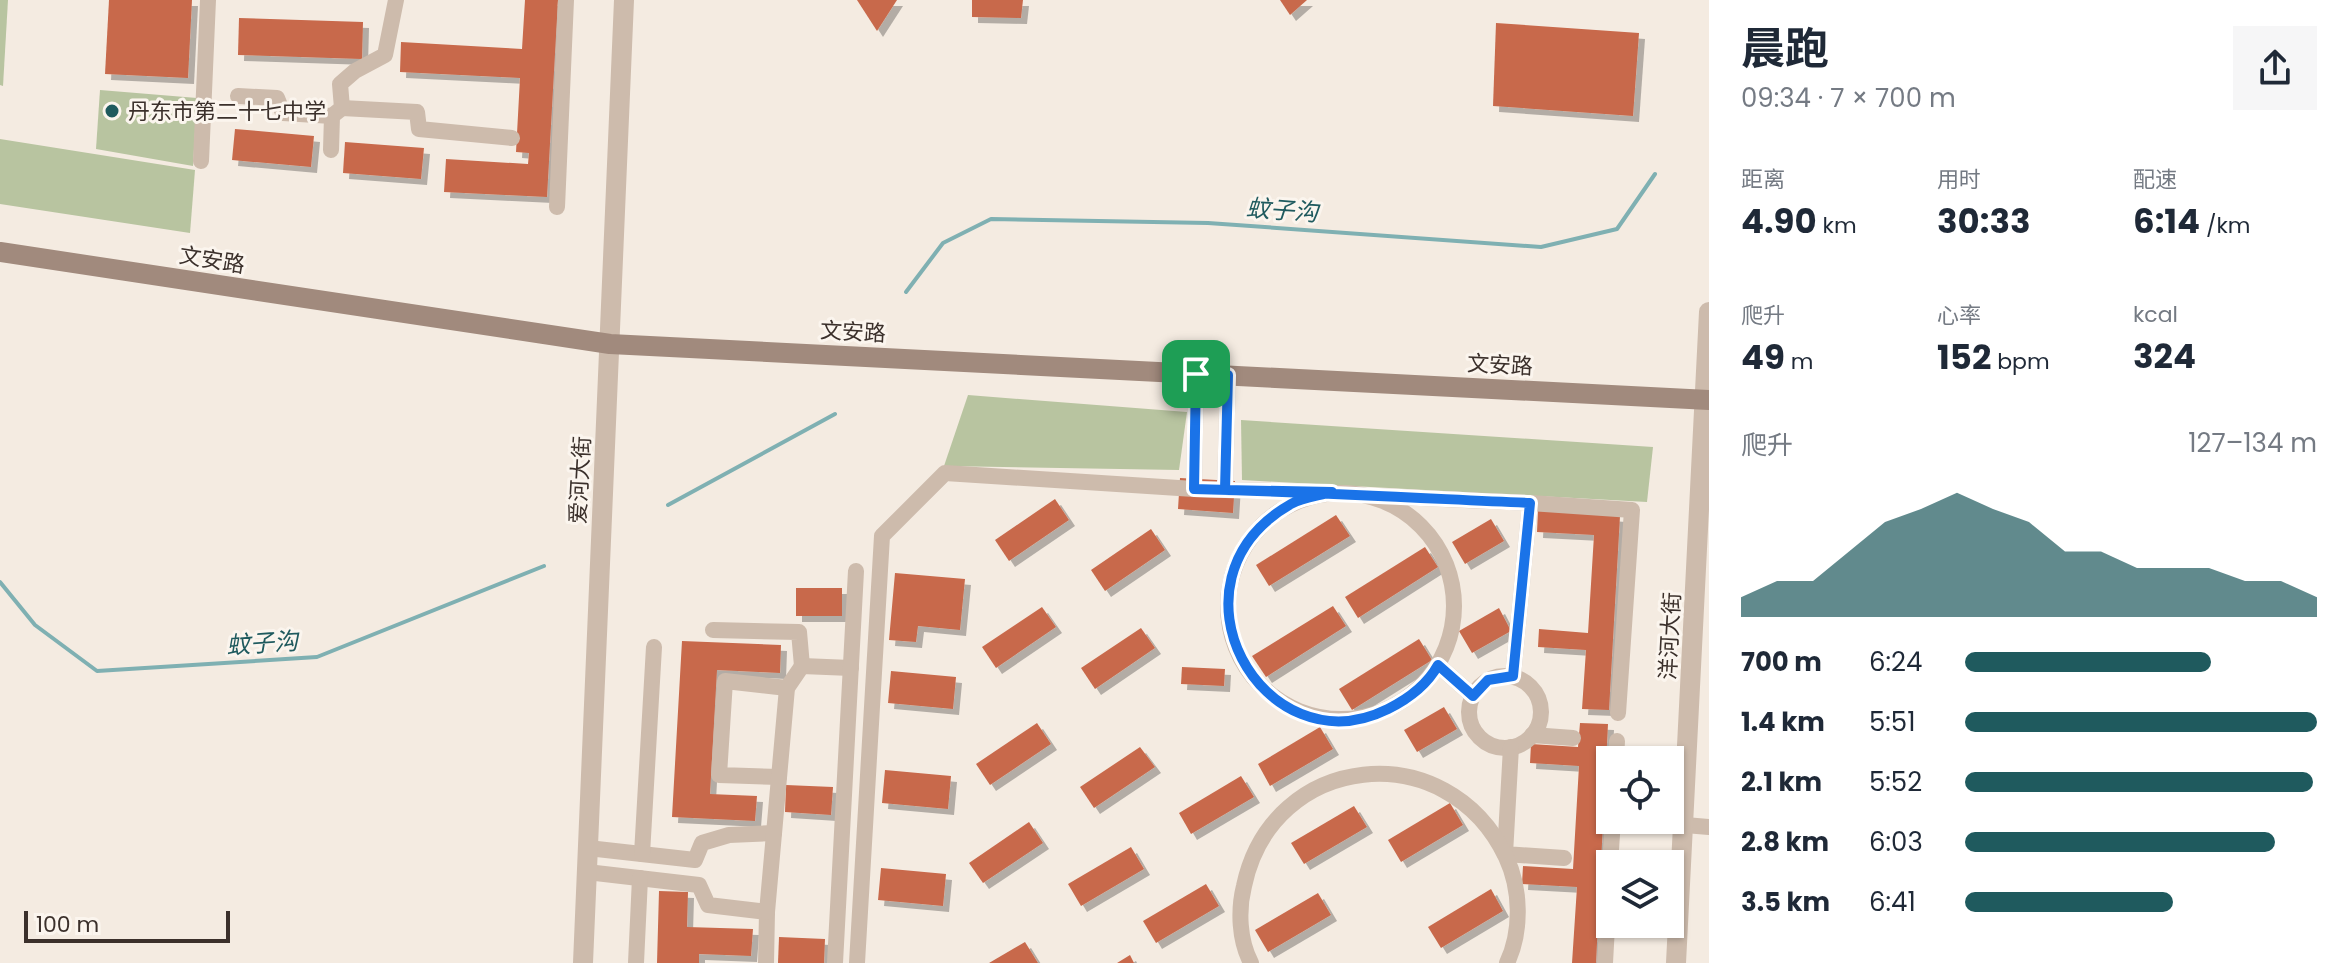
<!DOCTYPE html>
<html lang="zh">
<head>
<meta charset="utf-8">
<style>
	:root { --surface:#fff; --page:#f6f6f7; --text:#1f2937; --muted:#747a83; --accent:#1f5a5e }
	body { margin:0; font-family:Poppins,"Noto Sans SC",sans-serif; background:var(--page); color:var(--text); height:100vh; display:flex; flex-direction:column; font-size:30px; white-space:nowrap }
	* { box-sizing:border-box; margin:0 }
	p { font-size:26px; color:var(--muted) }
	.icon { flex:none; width:44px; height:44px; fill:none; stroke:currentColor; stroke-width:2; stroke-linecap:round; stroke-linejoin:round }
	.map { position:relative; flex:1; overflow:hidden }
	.details { display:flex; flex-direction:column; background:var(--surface); width:640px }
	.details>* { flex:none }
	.controls { position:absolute; left:1596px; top:746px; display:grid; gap:16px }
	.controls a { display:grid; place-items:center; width:88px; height:88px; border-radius:0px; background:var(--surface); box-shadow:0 2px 6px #0004; font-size:40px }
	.scale { position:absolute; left:24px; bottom:20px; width:206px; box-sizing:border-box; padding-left:8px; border:4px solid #3b302b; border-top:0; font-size:22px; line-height:28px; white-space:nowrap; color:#3b302b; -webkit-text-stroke:6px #fbf5ee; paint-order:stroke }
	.pin { position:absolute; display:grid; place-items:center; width:68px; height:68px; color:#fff; margin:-34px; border-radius:16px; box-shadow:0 4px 12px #0006 }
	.round { display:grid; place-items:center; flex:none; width:84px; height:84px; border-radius:0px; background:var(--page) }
	.headline { display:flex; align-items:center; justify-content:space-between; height:136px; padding:0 32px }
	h1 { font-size:44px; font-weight:700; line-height:60px }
	.stats { display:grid; grid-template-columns:repeat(3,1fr); gap:12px; height:136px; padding:8px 32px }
	.stats div { display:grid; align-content:center }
	.stats b { font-size:34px; font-weight:700 }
	.stats small { font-size:22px; font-weight:400 }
	.stats p { font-size:22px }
	.chart { height:224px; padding:16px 32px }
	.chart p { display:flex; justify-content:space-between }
	.chart svg { width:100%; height:144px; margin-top:8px; fill:var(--accent); opacity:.7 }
	ul { padding:0 32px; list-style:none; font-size:26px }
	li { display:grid; grid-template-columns:128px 96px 1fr; align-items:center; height:60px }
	li i { height:20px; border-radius:10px; background:var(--accent) }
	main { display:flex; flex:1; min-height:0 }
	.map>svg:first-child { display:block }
	.green { fill:#b8c4a0 }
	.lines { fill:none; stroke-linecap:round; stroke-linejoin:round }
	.stream { stroke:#7fb0b2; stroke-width:4 }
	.building { fill:#c8694b; filter:url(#shadow) }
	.minor { stroke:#cdbbac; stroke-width:16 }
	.tertiary { stroke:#cdbbac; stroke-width:20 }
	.secondary { stroke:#a18a7d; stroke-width:20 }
	.route-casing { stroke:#fff; stroke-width:16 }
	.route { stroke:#1a73e8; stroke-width:10 }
	.poi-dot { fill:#1f5a5e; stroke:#fbf5ee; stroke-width:3 }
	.labels { text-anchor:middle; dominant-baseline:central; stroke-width:6; stroke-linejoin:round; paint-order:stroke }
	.poi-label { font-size:22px; fill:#3b302b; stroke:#fbf5ee; text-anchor:start }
	.street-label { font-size:22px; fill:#3b302b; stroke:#fbf5ee }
	.water-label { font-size:24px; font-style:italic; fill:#1f5a5e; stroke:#fbf5ee }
</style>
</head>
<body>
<main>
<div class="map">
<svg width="1709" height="963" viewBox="0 0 1709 963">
	<defs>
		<filter id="shadow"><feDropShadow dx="6" dy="6" stdDeviation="0" flood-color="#0004"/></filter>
	</defs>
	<rect width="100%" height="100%" fill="#f4ebe1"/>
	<g class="green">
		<path d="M 0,0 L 8,0 L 3,86 L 0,85 Z"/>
		<path d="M 100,90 L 197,98 L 193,166 L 96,149 Z"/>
		<path d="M 0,139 L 195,170 L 190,233 L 0,204 Z"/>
		<path d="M 968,395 L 1187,412 L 1179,470 L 944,466 Z"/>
		<path d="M 1241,420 L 1653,447 L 1647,502 L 1242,480 Z"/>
	</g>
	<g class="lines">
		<g class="stream">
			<path d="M 906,292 L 943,243 L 991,219 L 1208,223 L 1541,247 L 1617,229 L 1655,174"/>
			<path d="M 668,505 L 835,414"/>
			<path d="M 0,582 L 35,625 L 97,671 L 317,657 L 544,566"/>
		</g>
	</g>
	<g class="building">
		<path d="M 109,0 L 192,0 L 188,78 L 105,74 Z"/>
		<path d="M 525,0 L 558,0 L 547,197 L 444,192 L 446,159 L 528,164 L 529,153 L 516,152 L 520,78 L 400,72 L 401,42 L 522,49 Z"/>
		<path d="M 857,0 L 897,0 L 877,31 Z"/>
		<path d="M 972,0 L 1023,0 L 1021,18 L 972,17 Z"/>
		<path d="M 1280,0 L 1307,0 L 1290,15 Z"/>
		<path d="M 239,18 L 363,22 L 362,59 L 238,55 Z"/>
		<path d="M 1496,23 L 1639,33 L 1633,116 L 1493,106 Z"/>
		<path d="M 235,129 L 314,136 L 311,167 L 232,160 Z"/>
		<path d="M 345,142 L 424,148 L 421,179 L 343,173 Z"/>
		<path d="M 1180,478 L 1235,481 L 1233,513 L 1178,509 Z"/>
		<path d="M 1055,499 L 1069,520 L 1009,561 L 995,540 Z"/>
		<path d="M 1538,510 L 1620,516 L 1609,710 L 1582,709 L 1586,650 L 1538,647 L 1539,629 L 1588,633 L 1594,535 L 1537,532 Z"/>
		<path d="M 1336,515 L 1350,536 L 1269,586 L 1256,565 Z"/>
		<path d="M 1491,519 L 1504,541 L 1465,564 L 1452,542 Z"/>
		<path d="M 1151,529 L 1165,550 L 1105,591 L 1091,570 Z"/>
		<path d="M 1425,547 L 1438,567 L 1358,618 L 1345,597 Z"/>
		<path d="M 895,573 L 965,579 L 960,630 L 918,626 L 916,642 L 889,640 Z"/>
		<rect x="796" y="588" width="46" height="28"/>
		<path d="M 1333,606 L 1346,626 L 1266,677 L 1252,656 Z"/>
		<path d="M 1042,607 L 1056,627 L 996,668 L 982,647 Z"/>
		<path d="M 1499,608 L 1511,631 L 1472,653 L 1459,631 Z"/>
		<path d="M 1141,628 L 1155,648 L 1095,689 L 1081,668 Z"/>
		<path d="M 1419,639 L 1432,660 L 1352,710 L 1339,689 Z"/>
		<path d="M 682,641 L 781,645 L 780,673 L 717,670 L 710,794 L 757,796 L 755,821 L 672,817 Z"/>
		<path d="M 1182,667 L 1225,669 L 1224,686 L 1181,684 Z"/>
		<path d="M 891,671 L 956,677 L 953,709 L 888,703 Z"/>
		<path d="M 1444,707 L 1457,729 L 1417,752 L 1404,730 Z"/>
		<path d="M 1037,723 L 1051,744 L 990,785 L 976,764 Z"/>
		<path d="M 1580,723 L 1608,724 L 1596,963 L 1572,963 L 1577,887 L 1522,884 L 1523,866 L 1573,869 L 1579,766 L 1530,763 L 1531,744 L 1578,747 Z"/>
		<path d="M 1320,727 L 1333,749 L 1270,786 L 1258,764 Z"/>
		<path d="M 1140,747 L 1155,767 L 1094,808 L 1080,787 Z"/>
		<path d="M 885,770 L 951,776 L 948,809 L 882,803 Z"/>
		<path d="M 1241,776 L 1254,797 L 1191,834 L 1179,813 Z"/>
		<path d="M 786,785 L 833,787 L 831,815 L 785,812 Z"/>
		<path d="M 1450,803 L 1463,825 L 1401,862 L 1388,840 Z"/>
		<path d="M 1354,806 L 1367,827 L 1304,864 L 1291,843 Z"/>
		<path d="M 1029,822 L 1043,843 L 983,883 L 969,863 Z"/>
		<path d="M 1131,847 L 1144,869 L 1081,906 L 1068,884 Z"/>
		<path d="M 881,868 L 946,874 L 943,906 L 878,900 Z"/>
		<path d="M 1206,884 L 1219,906 L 1156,943 L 1143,921 Z"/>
		<path d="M 1491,889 L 1503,911 L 1441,948 L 1428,927 Z"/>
		<path d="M 659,891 L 688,892 L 687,927 L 753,929 L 751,956 L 699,954 L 699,963 L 657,963 Z"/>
		<path d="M 1318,893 L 1331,915 L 1268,952 L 1255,930 Z"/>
		<path d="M 779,937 L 825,939 L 824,963 L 778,963 Z"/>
		<path d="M 1025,942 L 1038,963 L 989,963 Z"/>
		<path d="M 1130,955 L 1134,963 L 1117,963 Z"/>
	</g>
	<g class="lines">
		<g class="minor">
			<path d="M 238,96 L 277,98 L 283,113 L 332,116"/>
			<path d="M 342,108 L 417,112 L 419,129 L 512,138"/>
			<path d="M 331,150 L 332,116 L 342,108 L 340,84 L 355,71 L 385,55 L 396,0"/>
			<path d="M 201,161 L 208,0"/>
			<path d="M 557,207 L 566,0"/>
			<path d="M 1194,489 L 1311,492"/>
			<path d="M 1225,490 L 1228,375"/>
			<circle cx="1341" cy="606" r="113"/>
			<path d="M 1378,496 L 1530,503 L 1513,676"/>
			<path d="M 1530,503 L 1632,510 L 1618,713"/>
			<path d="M 713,630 L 799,632 L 802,666"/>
			<path d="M 1438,665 L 1473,696"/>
			<circle cx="1505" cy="712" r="36"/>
			<path d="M 1532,735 L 1573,738"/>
			<path d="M 1511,747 L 1505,854 L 1564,858"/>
			<path d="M 1616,760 L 1617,741"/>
			<path d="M 779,777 L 719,775 L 725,681 L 787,688"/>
			<path d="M 1685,825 L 1709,827"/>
			<path d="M 588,848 L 695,860 L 702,843 L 729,835 L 774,833"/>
			<path d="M 642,854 L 654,647"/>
			<path d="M 1610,864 L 1613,820"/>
			<path d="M 587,872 L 699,885 L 708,905 L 767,912 L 766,963"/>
			<path d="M 767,912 L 787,688 L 802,666 L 851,668"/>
			<path d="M 636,963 L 640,878"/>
			<path d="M 835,963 L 856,571"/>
			<path d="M 857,963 L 882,536 L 945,473 L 1194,489 L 1196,374"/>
			<path d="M 1251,963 C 1239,940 1238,910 1244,886 C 1272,752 1447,733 1506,857 C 1521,889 1522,931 1507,963"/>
			<path d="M 1605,963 L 1610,871"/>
		</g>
		<g class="tertiary">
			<path d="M 583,963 L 624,0"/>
			<path d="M 1676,963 L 1709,312"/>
		</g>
		<path class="secondary" d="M 0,252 L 610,344 L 1709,400"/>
	</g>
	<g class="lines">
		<g class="route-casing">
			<path id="route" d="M 1196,374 L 1194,489 C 1306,492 1418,498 1530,503 L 1513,676 L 1488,680 L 1473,696 L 1438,665 C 1427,685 1408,699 1388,709 C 1263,771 1156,581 1291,504 C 1303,497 1319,496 1332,492 L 1225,490 L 1228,375 L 1196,374"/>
		</g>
		<use href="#route" class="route"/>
	</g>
	<circle class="poi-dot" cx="112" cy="111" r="8"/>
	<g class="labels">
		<g class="poi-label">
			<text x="128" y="111">丹东市第二十七中学</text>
		</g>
		<g class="street-label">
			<text transform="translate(212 260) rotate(9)">文安路</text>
			<text transform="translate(853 332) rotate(3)">文安路</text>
			<text transform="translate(1500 365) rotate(3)">文安路</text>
			<text transform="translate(580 480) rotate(-87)">爱河大街</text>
			<text transform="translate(1670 636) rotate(-87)">洋河大街</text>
		</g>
		<g class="water-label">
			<text transform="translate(1282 210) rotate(4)">蚊子沟</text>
			<text transform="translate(262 643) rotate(-4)">蚊子沟</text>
		</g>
	</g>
</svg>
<div class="controls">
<a><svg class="icon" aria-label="locate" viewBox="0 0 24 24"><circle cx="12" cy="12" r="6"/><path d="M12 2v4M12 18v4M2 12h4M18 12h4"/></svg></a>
<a><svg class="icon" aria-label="layers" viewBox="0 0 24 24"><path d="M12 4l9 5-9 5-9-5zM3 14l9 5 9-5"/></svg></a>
</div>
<div class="scale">100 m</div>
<div class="pin" style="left:1196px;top:374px;background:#1e9e55"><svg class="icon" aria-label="arrive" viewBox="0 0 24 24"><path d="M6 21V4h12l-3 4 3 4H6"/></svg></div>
</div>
<section class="details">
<div class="headline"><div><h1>晨跑</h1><p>09:34 · 7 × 700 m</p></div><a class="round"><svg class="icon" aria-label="share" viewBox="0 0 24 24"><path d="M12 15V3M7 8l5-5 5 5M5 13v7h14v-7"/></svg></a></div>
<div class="stats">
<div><p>距离</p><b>4.90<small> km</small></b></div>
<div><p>用时</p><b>30:33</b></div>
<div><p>配速</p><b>6:14<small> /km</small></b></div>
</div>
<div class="stats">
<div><p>爬升</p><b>49<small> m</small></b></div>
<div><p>心率</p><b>152<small> bpm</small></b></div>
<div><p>kcal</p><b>324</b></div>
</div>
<div class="chart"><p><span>爬升</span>127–134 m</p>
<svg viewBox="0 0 160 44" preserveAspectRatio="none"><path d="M0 44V38L10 33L20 33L30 24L40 15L50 11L60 6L70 11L80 15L90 24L100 24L110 29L120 29L130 29L140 33L150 33L160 38V44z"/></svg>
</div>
<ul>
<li><b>700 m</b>6:24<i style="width:70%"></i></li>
<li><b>1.4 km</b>5:51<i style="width:100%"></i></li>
<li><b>2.1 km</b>5:52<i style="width:99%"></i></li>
<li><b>2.8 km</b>6:03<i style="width:88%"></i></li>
<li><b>3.5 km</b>6:41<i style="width:59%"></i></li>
</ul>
</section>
</main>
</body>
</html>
